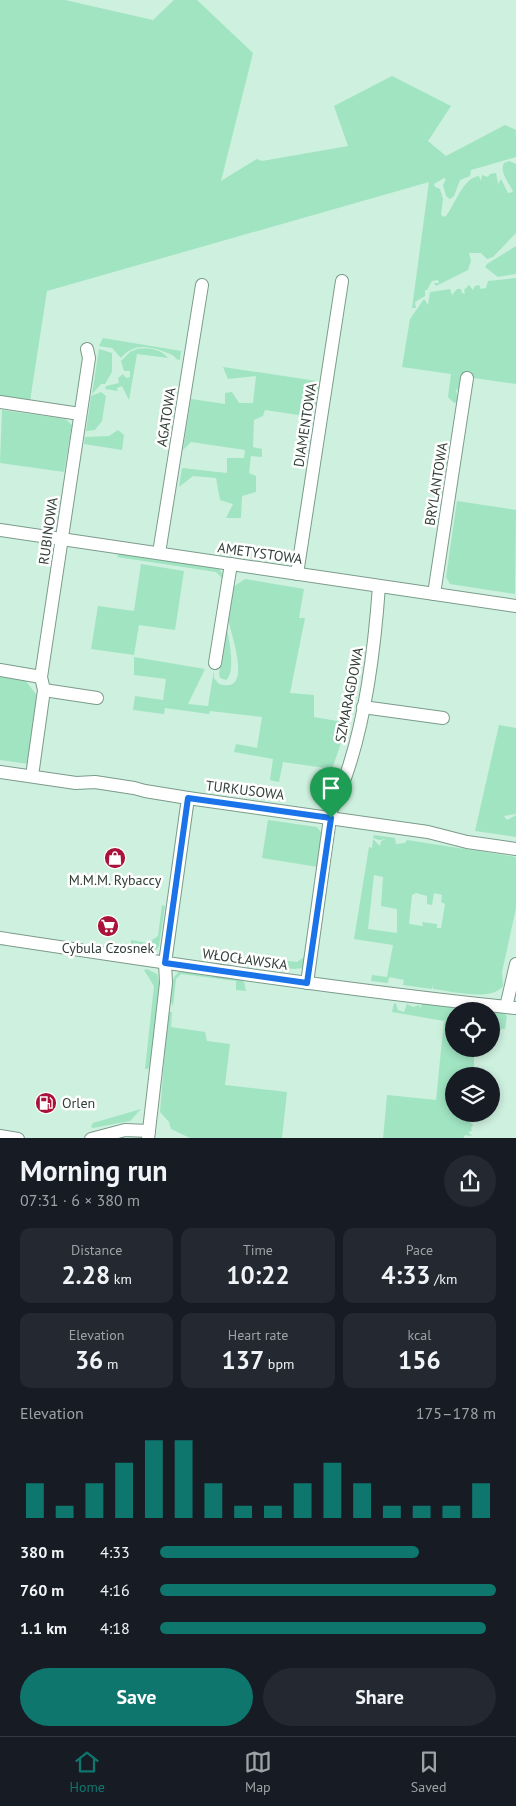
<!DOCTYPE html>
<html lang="en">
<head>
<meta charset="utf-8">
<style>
	:root { --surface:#171b24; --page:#242831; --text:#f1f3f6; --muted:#9ea1a6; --line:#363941; --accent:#0f766e }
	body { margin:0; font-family:"PT Sans",sans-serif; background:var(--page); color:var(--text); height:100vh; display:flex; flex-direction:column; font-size:19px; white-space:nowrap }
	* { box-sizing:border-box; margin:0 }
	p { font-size:16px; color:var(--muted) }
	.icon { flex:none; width:28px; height:28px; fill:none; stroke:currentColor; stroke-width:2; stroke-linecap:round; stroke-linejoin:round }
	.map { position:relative; height:1138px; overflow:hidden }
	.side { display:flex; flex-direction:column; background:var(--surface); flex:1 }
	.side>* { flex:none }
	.controls { position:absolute; left:445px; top:1002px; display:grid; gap:10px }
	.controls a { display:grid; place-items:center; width:55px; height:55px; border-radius:50%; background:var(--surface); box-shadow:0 2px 8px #0003; font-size:25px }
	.pin { position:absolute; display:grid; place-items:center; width:42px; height:42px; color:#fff; margin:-51px -21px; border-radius:50% 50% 50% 0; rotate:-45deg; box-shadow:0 0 5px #0007 }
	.pin .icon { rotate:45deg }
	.round { display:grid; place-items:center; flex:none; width:52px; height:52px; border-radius:26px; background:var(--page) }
	.overview { display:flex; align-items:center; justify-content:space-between; height:85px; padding:0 20px }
	h1 { font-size:28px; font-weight:700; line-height:38px }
	.figures { display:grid; grid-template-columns:repeat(3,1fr); gap:8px; height:85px; padding:5px 20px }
	.figures div { display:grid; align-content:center; border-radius:10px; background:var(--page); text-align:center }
	.figures b { font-size:25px; font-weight:700 }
	.figures small { font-size:14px; font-weight:400 }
	.figures p { font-size:14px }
	.chart { height:140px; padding:10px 20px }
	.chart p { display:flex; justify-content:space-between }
	.chart svg { width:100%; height:90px; margin-top:5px; stroke:var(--accent); stroke-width:6 }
	.button { display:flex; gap:10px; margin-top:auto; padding:10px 20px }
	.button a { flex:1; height:58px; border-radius:30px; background:var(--accent); color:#fff; font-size:20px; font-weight:700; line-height:58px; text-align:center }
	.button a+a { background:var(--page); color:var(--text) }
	ul { padding:0 20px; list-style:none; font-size:16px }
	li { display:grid; grid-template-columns:80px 60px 1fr; align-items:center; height:38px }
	li i { height:12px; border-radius:6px; background:var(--accent) }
	.menu { display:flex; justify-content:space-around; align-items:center; height:70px; border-top:1px solid var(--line); background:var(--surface); font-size:14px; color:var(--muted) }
	.menu a { display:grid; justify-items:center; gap:2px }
	.menu .active { color:var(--accent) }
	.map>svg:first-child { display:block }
	.green { fill:#a0e4c2; fill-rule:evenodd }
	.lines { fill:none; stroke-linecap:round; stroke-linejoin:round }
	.minor-casing { stroke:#7b9b8b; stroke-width:14 }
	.minor { stroke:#fff; stroke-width:12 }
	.route-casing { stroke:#fff; stroke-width:10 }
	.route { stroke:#1a73e8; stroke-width:6 }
	.labels { text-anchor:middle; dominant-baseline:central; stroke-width:5; stroke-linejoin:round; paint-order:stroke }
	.street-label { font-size:14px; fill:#323f38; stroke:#fff }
	.poi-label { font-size:14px; fill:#323f38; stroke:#fff }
</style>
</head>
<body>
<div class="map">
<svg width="516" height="1139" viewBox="0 0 516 1139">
	<rect width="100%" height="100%" fill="#cef0de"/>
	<g class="green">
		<path d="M 0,0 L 65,0 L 153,20 L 174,0 L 197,0 L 253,53 L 221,181 L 257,159 L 262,161 L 348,146 L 334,106 L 392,76 L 451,106 L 428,141 L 446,156 L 505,125 L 516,130 L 516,157 L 471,170 L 470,176 L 460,180 L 454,196 L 450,199 L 446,196 L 443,185 L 446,179 L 444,178 L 434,184 L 435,187 L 440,189 L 443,199 L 441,215 L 445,217 C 455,206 462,178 479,176 L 481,181 L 482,175 L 488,177 L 490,174 L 496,173 L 498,184 L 501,179 L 508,193 L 513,192 C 510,183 499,173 504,163 L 509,161 L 516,164 L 516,233 L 493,257 L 487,259 L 481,253 L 469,253 L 471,261 L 468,270 L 436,286 L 434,283 L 439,283 L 438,280 L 432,281 L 427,290 L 425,290 L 425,296 L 415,302 L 416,308 L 412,308 L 429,182 L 47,291 L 30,401 L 0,397 Z"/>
		<path d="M 516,246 L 516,274 L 498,277 L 485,267 L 487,264 Z"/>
		<path d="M 516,278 L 516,384 L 467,377 L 461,392 L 456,389 L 458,402 L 454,403 L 448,397 L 451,374 L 402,367 L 410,319 L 424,299 L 428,305 L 430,292 L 450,289 L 452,295 L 457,289 L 461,289 L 462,293 L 465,294 L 464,290 L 469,285 L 473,290 L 475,286 L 479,285 L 481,289 L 486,288 L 488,281 Z"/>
		<path d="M 103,338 L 181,351 L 180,360 C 173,359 178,358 172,355 C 154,347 135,341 121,358 L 112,348 L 99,346 Z"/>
		<path d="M 99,349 L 112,353 L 112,372 L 105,384 L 101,384 L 92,394 Z"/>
		<path d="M 137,349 C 148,347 161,349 168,358 L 137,354 L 129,400 L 122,386 L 117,388 L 118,391 L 105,389 L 106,386 L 119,383 L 118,378 L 123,374 L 126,378 L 130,377 L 130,371 L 124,371 L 121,361 L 130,352 Z"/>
		<path d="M 223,367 L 317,381 L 317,386 L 320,384 L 316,406 L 312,406 L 312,410 L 309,407 L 302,409 L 302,412 L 312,413 L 312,417 L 265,410 L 263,416 L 254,420 L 253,447 L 262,449 L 262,457 L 251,456 L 249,473 L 256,476 L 256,492 L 242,496 L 241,518 L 226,518 L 233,504 L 220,500 L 216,478 L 193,476 L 179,487 L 182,468 L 227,473 L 227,458 L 244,458 L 245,450 L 191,442 L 183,450 L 191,399 L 225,404 L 225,393 L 232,392 L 239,403 L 253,403 L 256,376 L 228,379 Z"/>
		<path d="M 101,392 L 106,396 L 102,421 L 95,430 L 86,431 L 91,396 Z"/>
		<path d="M 2,410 L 65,419 L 72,425 L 64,472 L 0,463 Z"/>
		<path d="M 118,430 L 124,435 L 122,450 L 84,444 L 85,437 L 109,436 Z"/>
		<path d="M 457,501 L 516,510 L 515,594 L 450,584 L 446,577 Z"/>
		<path d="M 119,553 L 218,568 L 222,573 L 222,578 L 216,572 L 117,557 Z"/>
		<path d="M 141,564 L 184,571 L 175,630 L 139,625 L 134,655 L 91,649 L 98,606 L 134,611 Z"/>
		<path d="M 245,579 L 304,589 L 299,618 L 305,618 L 290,693 L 314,695 L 314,717 L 348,723 L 332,769 L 283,762 L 279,782 L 270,780 L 273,759 L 234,752 L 236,744 L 257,748 L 262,717 L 210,711 L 209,714 L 165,708 L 164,714 L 133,710 L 135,696 L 163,700 L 166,679 L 134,675 L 134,657 L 205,669 L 188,704 L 208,706 L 214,670 L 214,678 L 219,684 C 254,695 231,635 229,622 C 227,612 231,598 233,587 Z"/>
		<path d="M 227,629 C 229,640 236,673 226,680 L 220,678 L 219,674 Z"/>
		<path d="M 0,676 L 25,680 L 38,697 L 29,764 L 0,760 Z"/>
		<path d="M 499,725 L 516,728 L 516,814 L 504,816 L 507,820 L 516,815 L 516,837 L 475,831 Z"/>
		<path d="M 268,820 L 317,827 L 323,835 L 318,867 L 262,858 Z"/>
		<path d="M 374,835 L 395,838 L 396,844 L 405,843 L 407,840 L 516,857 L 516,908 L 502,972 L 503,986 C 492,1002 450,991 433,989 L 433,985 L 432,989 L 403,985 L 404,980 L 389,977 L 388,983 L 371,981 L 372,975 L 387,977 L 393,945 L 354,939 L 369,847 L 372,848 L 373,839 L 380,846 L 381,841 L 386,839 L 379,840 L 373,838 ZM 374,875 L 383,877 L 381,906 L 397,909 L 397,933 L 368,929 ZM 416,893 L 427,896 L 427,904 L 432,905 L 434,893 L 442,895 L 441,902 L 445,904 L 441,928 L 437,928 L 437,924 L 422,922 L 423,926 L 409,924 L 412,895 Z"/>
		<path d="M 313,899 L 303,968 L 294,969 L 257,964 L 257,957 L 297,962 L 304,957 Z"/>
		<path d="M 162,905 L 165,906 L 159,946 L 156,950 L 131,945 L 131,940 L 148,943 L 158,936 Z"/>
		<path d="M 147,969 L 157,974 L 160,988 L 151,1062 L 148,1069 L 145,1069 L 154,986 L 144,970 Z"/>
		<path d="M 180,971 L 237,978 L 244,982 L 246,991 L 236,990 L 236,981 L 181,974 L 176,979 L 173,1006 C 167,996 170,978 180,971 Z"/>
		<path d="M 422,1003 L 489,1011 L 454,1011 L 454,1049 L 474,1049 L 474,1067 L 469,1072 L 468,1076 L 454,1076 L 454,1114 L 471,1114 L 474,1119 L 469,1121 L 473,1125 L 471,1128 L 472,1131 L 468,1132 L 472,1136 L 465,1135 L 463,1139 L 383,1139 L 387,1095 L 436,1100 L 444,1021 L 392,1012 L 394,1003 L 396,1004 L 398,1010 L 404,1012 L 407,1004 L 413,1007 L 419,1005 L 421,1008 Z"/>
		<path d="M 491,1011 L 504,1013 L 507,1016 L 505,1029 L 501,1029 L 499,1033 L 491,1031 Z"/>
		<path d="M 168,1012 L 172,1012 L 171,1027 L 205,1032 L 207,1041 L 230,1044 L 225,1085 L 287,1092 L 282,1138 L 190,1138 L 171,1129 L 169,1122 L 160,1112 Z"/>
		<path d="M 141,1109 L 130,1121 L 93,1128 L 91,1127 L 93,1123 Z"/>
	</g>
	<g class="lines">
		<g class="minor-casing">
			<g id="minor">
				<path d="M 0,402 L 80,414"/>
				<path d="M 0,530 L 516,606"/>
				<path d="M 159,553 L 202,285"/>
				<path d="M 297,574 L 342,281"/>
				<path d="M 434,594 L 467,378"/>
				<path d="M 215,663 L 231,564"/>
				<path d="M 0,670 L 41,677"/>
				<path d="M 44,690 L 97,698"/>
				<path d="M 363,707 L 443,718"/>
				<path d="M 0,772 L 76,783 L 95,782 L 134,788 L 145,791 L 188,798 L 428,832 L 467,842 L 516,849"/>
				<path d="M 32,776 L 44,690 L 41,677 L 89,358 L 87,349"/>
				<path d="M 0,938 C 172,964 343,990 516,1008"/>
				<path d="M 307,983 L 331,811 C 363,748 374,657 379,586"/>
				<path d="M 506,1007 L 516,964"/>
				<path d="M 0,1136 L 18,1139"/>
				<path d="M 91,1139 L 125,1130 L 149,1131"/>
				<path d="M 148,1139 L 166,983 L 165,963 L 188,798"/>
			</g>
		</g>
		<use href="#minor" class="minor"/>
	</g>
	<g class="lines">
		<g class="route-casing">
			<path id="route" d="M 188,798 L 331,818 L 307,983 L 165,963 Z"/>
		</g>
		<use href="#route" class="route"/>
	</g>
	<defs>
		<g id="shop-disc" transform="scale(1.125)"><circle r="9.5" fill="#a91339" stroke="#fff"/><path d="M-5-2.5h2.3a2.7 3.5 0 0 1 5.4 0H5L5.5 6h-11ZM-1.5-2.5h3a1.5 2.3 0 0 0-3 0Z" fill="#fff"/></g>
		<g id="supermarket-disc" transform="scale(1.125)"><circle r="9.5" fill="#a91339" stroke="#fff"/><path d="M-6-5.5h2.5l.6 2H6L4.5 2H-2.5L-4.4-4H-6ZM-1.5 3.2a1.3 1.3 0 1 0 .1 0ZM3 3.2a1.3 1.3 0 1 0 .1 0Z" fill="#fff"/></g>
		<g id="fuel-disc" transform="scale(1.125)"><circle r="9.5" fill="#a91339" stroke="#fff"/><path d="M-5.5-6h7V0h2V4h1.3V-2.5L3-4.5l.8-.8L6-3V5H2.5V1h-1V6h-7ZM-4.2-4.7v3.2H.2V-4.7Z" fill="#fff"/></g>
	</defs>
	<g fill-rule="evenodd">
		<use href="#shop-disc" x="115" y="858"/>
		<use href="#supermarket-disc" x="108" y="926"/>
		<use href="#fuel-disc" x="46" y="1103"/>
	</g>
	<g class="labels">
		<g class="street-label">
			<text transform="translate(166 417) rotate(-81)">AGATOWA</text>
			<text transform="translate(305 425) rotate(-81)">DIAMENTOWA</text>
			<text transform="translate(436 484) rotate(-81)">BRYLANTOWA</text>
			<text transform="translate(48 531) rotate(-82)">RUBINOWA</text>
			<text transform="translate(260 553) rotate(8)">AMETYSTOWA</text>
			<text transform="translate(349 695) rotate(-79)">SZMARAGDOWA</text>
			<text transform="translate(245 790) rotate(7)">TURKUSOWA</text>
			<text transform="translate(245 959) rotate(8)">WŁOCŁAWSKA</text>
		</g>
		<g class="poi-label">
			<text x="115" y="880">M.M.M. Rybaccy</text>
			<text x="108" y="948">Cybula Czosnek</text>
			<text x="62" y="1103" text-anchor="start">Orlen</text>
		</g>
	</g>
</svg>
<div class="controls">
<a><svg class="icon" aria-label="locate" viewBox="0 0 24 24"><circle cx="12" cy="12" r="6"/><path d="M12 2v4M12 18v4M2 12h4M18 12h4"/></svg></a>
<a><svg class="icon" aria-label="layers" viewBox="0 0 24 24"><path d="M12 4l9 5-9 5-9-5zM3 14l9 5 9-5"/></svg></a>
</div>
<div class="pin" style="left:331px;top:818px;background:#1e9e55"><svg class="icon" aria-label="arrive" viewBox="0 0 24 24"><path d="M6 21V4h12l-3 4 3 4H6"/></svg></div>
</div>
<section class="side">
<div class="overview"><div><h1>Morning run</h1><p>07:31 · 6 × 380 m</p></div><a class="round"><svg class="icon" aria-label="share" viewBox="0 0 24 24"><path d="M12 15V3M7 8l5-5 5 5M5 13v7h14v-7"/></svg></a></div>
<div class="figures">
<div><p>Distance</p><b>2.28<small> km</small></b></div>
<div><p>Time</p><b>10:22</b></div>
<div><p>Pace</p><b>4:33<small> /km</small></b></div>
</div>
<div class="figures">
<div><p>Elevation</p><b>36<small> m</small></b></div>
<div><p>Heart rate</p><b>137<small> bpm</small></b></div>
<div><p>kcal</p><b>156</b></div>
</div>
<div class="chart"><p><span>Elevation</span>175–178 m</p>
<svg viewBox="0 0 160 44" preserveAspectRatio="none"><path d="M5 44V27M15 44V38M25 44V27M35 44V17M45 44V6M55 44V6M65 44V27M75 44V38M85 44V38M95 44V27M105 44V17M115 44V27M125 44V38M135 44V38M145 44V38M155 44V27"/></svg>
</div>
<ul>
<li><b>380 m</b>4:33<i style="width:77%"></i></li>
<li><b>760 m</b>4:16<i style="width:100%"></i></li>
<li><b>1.1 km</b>4:18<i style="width:97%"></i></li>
</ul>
<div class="button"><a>Save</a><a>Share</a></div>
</section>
<nav class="menu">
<a class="active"><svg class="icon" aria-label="home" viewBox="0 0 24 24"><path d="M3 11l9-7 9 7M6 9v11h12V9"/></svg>Home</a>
<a><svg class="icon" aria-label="map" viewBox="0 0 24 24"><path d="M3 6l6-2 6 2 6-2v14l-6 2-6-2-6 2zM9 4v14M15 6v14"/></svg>Map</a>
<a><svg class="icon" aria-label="saved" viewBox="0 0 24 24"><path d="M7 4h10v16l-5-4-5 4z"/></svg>Saved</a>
</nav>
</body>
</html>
